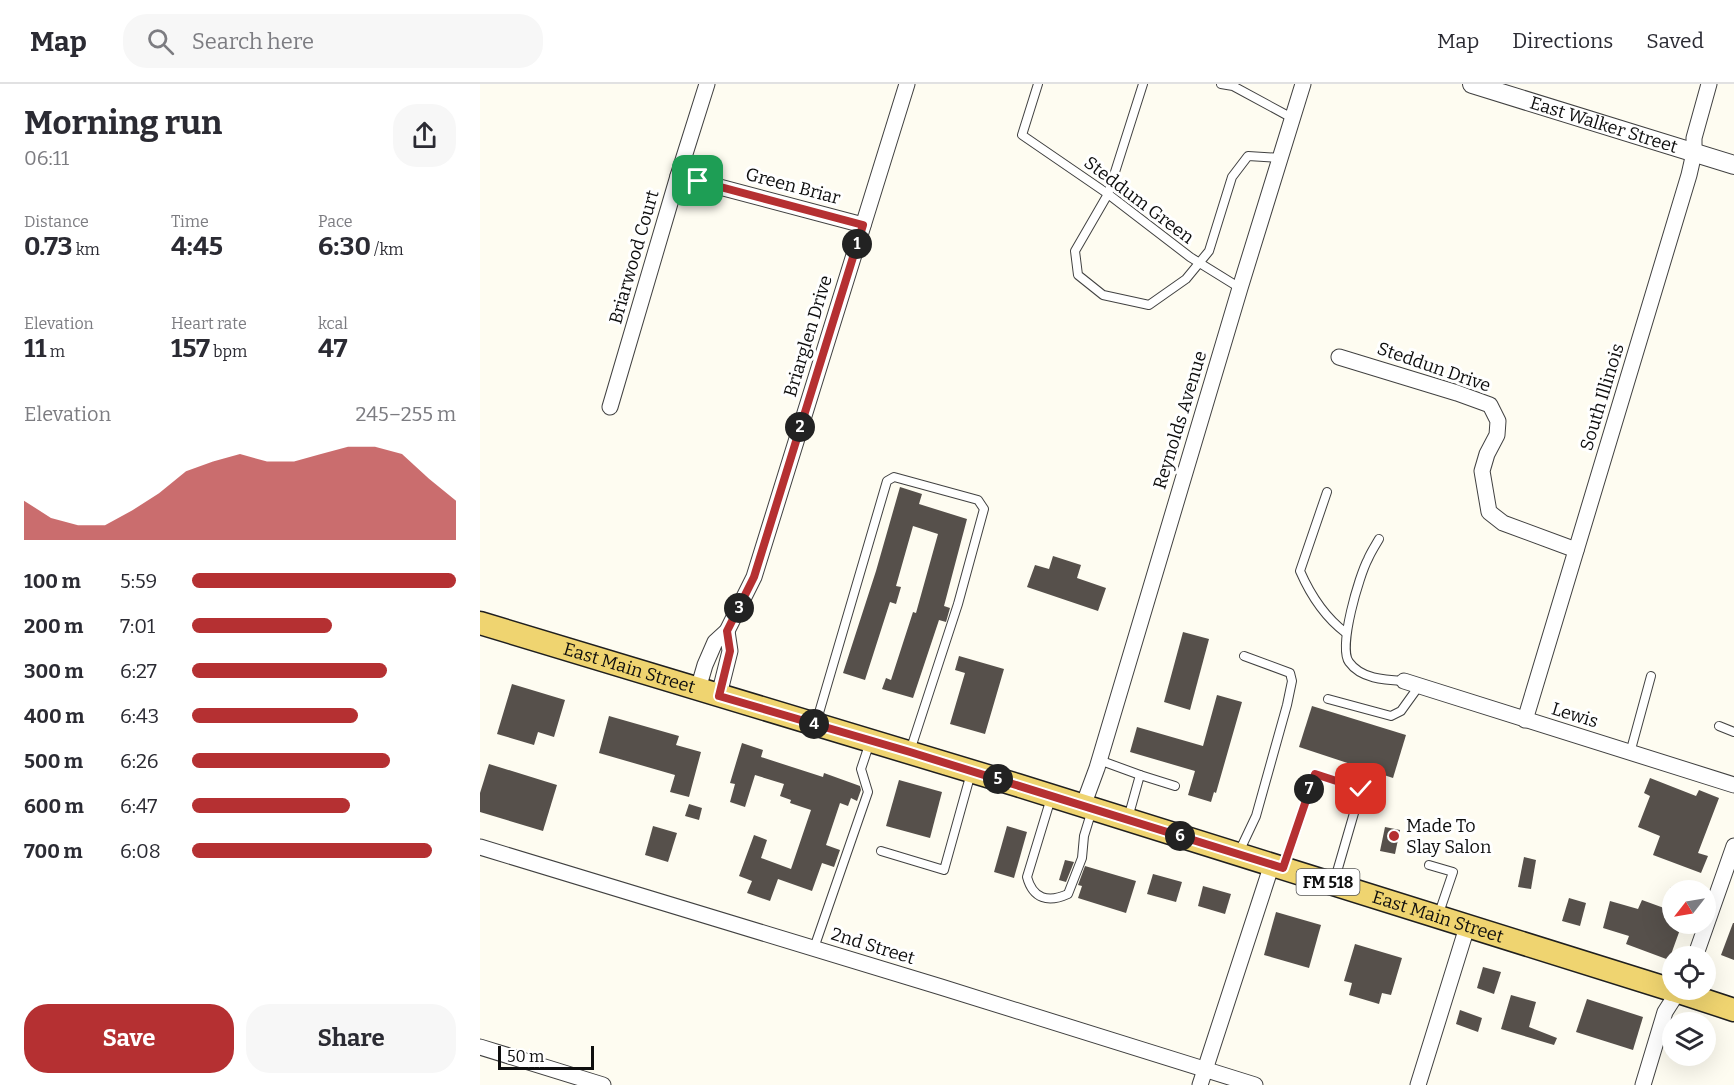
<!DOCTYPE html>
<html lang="en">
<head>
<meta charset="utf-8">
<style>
	:root { --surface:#fff; --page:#f7f7f7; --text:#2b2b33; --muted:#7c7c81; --line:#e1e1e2; --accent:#b53032 }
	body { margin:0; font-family:Bitter,serif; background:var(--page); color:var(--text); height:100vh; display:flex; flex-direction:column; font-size:22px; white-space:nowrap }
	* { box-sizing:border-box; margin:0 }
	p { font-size:20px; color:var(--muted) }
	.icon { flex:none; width:33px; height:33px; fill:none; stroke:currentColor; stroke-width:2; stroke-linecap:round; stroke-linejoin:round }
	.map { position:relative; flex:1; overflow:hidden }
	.side { display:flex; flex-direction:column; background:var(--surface); width:480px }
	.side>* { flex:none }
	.needle { width:39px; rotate:239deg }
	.fabs { position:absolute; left:1182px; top:796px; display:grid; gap:12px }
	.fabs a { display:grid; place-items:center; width:54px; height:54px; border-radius:50%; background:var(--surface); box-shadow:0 6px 24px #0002; font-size:30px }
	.scale { position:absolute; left:18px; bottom:15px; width:96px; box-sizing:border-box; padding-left:6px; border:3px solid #0e0e0e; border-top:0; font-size:16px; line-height:21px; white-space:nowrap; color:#0e0e0e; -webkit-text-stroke:4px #fff; paint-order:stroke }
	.pin { position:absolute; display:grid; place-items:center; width:51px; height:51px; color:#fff; margin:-26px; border-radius:12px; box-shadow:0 3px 9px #0006 }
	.km { position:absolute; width:30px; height:30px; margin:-15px; border-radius:50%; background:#222; color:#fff; font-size:16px; line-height:30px; text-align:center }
	.round { display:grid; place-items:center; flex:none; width:63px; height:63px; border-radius:24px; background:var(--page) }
	.summary { display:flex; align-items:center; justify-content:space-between; height:102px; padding:0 24px }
	h1 { font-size:33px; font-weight:700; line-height:45px }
	.stats { display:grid; grid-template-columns:repeat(3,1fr); gap:9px; height:102px; padding:6px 24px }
	.stats div { display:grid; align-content:center }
	.stats b { font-size:26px; font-weight:700 }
	.stats small { font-size:16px; font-weight:400 }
	.stats p { font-size:16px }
	.chart { height:168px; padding:12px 24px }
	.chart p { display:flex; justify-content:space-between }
	.chart svg { width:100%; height:108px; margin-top:6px; fill:var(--accent); opacity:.7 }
	.button { display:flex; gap:12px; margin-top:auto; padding:12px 24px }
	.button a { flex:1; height:69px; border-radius:24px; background:var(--accent); color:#fff; font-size:24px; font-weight:700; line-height:69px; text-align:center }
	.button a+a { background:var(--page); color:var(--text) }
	ul { padding:0 24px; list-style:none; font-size:20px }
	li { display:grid; grid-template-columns:96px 72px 1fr; align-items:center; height:45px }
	li i { height:15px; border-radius:8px; background:var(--accent) }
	header { display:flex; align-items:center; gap:36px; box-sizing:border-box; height:84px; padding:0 30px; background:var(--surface); border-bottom:2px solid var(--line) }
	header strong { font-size:28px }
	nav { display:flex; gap:33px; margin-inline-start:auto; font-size:21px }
	.search { width:420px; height:54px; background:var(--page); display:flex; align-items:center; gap:15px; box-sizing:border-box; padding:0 21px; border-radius:24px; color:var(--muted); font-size:22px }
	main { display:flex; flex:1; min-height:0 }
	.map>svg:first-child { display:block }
	.building { fill:#56504b }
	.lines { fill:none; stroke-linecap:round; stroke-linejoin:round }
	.service-casing { stroke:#414141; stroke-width:10 }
	.minor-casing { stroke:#414141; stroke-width:17 }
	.tertiary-casing { stroke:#414141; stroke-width:20 }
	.primary-casing { stroke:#1f1f1f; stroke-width:25 }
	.service { stroke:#fff; stroke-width:8 }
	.minor { stroke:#fff; stroke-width:15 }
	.tertiary { stroke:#fff; stroke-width:18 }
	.primary { stroke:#efd470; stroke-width:22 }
	.route-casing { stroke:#fff; stroke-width:12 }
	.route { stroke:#b53032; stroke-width:8 }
	.poi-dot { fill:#b53032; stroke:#fff; stroke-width:2 }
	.labels { text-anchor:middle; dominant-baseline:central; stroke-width:6; stroke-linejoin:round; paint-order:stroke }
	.shield { fill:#fff; stroke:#565656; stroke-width:1.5 }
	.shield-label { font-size:16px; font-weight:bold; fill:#0e0e0e }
	.street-label { font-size:18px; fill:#0e0e0e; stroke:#fff }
	.poi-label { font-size:18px; fill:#0e0e0e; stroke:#fff; text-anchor:start }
</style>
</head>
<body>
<header>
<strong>Map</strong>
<div class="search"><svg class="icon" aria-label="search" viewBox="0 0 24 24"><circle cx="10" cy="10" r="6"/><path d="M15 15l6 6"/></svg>Search here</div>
<nav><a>Map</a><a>Directions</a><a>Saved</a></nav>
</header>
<main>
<section class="side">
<div class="summary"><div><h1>Morning run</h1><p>06:11</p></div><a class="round"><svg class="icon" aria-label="share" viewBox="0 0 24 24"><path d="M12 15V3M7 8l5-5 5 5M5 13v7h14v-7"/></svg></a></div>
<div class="stats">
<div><p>Distance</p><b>0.73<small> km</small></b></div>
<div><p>Time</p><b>4:45</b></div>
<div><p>Pace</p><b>6:30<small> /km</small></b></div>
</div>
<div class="stats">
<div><p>Elevation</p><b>11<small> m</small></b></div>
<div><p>Heart rate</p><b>157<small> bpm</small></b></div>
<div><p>kcal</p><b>47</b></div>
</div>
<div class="chart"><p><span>Elevation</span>245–255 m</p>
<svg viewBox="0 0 160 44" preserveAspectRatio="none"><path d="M0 44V28L10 35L20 38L30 38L40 32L50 25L60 16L70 12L80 9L90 12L100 12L110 9L120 6L130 6L140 9L150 19L160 28V44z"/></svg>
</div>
<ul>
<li><b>100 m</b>5:59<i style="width:100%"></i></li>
<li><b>200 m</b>7:01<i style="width:53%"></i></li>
<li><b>300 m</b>6:27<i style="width:74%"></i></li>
<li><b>400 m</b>6:43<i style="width:63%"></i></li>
<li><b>500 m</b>6:26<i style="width:75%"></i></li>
<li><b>600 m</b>6:47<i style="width:60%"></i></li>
<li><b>700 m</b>6:08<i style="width:91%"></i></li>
</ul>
<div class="button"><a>Save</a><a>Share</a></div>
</section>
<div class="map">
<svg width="1254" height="1001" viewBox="0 0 1254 1001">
	<rect width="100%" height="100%" fill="#fefcf1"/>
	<g class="building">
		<path d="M 420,403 L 442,410 L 439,420 L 487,435 L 464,522 L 470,524 L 466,538 L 459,536 L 433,614 L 402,605 L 406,594 L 411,596 L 433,528 L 436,529 L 458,450 L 433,442 L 416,502 L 421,503 L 416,520 L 410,518 L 385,596 L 363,589 L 396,487 Z"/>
		<path d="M 573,472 L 601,481 L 597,494 L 626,504 L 618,527 L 547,503 L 555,481 L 569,485 Z"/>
		<path d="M 703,548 L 729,555 L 710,626 L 684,618 Z"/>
		<path d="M 479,572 L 524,585 L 505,650 L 470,640 L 485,589 L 475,586 Z"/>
		<path d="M 32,600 L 85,616 L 74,653 L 58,648 L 54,661 L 17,650 Z"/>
		<path d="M 737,611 L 762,618 L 736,709 L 734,708 L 731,718 L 708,711 L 715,687 L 650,668 L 657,643 L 723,662 Z"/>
		<path d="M 832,622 L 926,651 L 913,694 L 819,663 Z"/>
		<path d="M 129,632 L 199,652 L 196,661 L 221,668 L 209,713 L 190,708 L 195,691 L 119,669 Z"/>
		<path d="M 262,659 L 283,666 L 281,673 L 343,693 L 344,689 L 380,702 L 381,706 L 377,717 L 371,714 L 368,722 L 360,719 L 346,761 L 360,766 L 354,783 L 342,779 L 332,807 L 298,795 L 290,817 L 267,809 L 272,797 L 259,792 L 274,751 L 287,756 L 281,774 L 311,785 L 331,726 L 310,719 L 311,716 L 300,712 L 304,700 L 275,691 L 265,723 L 250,718 L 255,700 L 250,699 Z"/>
		<path d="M 9,680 L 77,701 L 63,747 L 0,728 L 0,709 Z"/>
		<path d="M 1170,694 L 1216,712 L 1219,706 L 1239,714 L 1218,769 L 1228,772 L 1221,789 L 1173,771 L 1180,752 L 1158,743 L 1170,712 L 1164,709 Z"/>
		<path d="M 419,696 L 462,708 L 450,754 L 406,742 Z"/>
		<path d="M 209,720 L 222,724 L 219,736 L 205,732 Z"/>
		<path d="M 173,742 L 197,749 L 188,778 L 165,771 Z"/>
		<path d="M 527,742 L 547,748 L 534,794 L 514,788 Z"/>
		<path d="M 905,743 L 920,746 L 915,770 L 900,767 Z"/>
		<path d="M 1044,773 L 1056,776 L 1051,805 L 1038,803 Z"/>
		<path d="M 585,776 L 594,778 L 586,798 L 579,796 Z"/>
		<path d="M 605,782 L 656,797 L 646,829 L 598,814 L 602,802 L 598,801 Z"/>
		<path d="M 673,790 L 702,798 L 696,818 L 667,810 Z"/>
		<path d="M 723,802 L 751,810 L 745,830 L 718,822 Z"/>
		<path d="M 1191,803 L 1192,840 L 1202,840 L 1189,876 L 1146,860 L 1149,852 L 1123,844 L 1130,817 L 1158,825 L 1162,816 L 1184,824 Z"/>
		<path d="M 1089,814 L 1106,819 L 1100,842 L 1082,837 Z"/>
		<path d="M 796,828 L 841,841 L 829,884 L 784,871 Z"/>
		<path d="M 1253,839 L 1254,839 L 1254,876 L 1241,871 Z"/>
		<path d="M 875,860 L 922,874 L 911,911 L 902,909 L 899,920 L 869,911 L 872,899 L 864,897 Z"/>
		<path d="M 1003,883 L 1021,888 L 1014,910 L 997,904 Z"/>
		<path d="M 1031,911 L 1056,918 L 1049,943 L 1077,954 L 1074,961 L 1021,945 Z"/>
		<path d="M 1107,915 L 1163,933 L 1153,966 L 1096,948 Z"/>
		<path d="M 980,926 L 1002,934 L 998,948 L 976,940 Z"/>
	</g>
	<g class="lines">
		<g class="service-casing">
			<g id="service">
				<path d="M 558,0 L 542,51 L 628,110 L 710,173 L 760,204"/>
				<path d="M 663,0 L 628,110 L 595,167 L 598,191 L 623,211 L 669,221 L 706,195 L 729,167 L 752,93 L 768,72 L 800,74"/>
				<path d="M 741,0 L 753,2 L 812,34"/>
				<path d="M 847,408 L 820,487 C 830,510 846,534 866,549"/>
				<path d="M 899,455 C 895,462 891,468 888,475 C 879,492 858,563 869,578 C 881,595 905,596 924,597"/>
				<path d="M 848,615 L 911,632 L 921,627 L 939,602"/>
				<path d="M 336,639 L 407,397 L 414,393 L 498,416 L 504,425 L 478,520 L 430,667"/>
				<path d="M 1239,642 L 1254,648"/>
				<path d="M 1150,669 L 1171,592"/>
				<path d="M 619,676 L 660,691"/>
				<path d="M 571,714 L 547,793 C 553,815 568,819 588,810 L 602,774 L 604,752 L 612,726"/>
				<path d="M 648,734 L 660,691 L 695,702"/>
				<path d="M 401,767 L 464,786 L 491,689"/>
				<path d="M 759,768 L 776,732 L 807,621 L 812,597 L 810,589 L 764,572"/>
				<path d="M 949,781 L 973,788 L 958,832"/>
				<path d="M 804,783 L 835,690 L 881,705 L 854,798"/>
				<path d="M 334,864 L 388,708 L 381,685 L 390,658"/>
			</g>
		</g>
		<g class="minor-casing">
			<g id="minor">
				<path d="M 198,92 L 383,141"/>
				<path d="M 859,273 L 977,309 L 1010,321 L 1018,337 L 1017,351 L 1007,370 L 1002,387 L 1009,428 L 1023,439 L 1096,466"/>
				<path d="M 130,323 L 198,92 L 227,0"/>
				<path d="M 924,597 L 1254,701"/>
				<path d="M 218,605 L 225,581 L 235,558 L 247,547 L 274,493 L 427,0"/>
				<path d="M 239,611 L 250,567 L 247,547"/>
				<path d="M 1045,636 L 1209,91 L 1214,69 L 1214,54 L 1229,0"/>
				<path d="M 603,722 L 617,684 L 760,204 L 823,0"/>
				<path d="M 0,763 L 461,903 L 775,1001"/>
				<path d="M 1215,873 L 1254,762"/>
				<path d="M 0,963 L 123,1001"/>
				<path d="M 720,1001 L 792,780"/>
				<path d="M 938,1001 L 987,843"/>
				<path d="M 1163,1001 L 1185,928 L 1199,906"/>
			</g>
		</g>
		<g class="tertiary-casing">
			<g id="tertiary">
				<path id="s1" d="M 992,0 L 1254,81"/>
			</g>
		</g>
		<g class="primary-casing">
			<g id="primary">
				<path id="s2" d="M 0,539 L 537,701 L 1192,906"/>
				<path d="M 1193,906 L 1254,926"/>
			</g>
		</g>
		<use href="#service" class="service"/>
		<use href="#minor" class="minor"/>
		<use href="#tertiary" class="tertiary"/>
		<use href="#primary" class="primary"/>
	</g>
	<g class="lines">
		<g class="route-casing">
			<path id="route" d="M 218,97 L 383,141 L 274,493 L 247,547 L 250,567 L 239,612 L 430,668 L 803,784 L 835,690 L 881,705"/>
		</g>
		<use href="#route" class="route"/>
	</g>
	<circle class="poi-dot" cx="914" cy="752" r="6"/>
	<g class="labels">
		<rect class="shield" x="816.5" y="785" width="63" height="26" rx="4.5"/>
		<g class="shield-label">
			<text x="848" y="798">FM 518</text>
		</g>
		<g class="street-label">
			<text stroke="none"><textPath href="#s1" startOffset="138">East Walker Street</textPath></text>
			<text transform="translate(313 102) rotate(15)">Green Briar</text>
			<text transform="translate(659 116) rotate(37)">Steddum Green</text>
			<text transform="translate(154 173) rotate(-74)">Briarwood Court</text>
			<text transform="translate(328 252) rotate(-73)">Briarglen Drive</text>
			<text transform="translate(954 283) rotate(19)">Steddun Drive</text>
			<text transform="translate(1122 313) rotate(-73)">South Illinois</text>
			<text transform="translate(700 336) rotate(-73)">Reynolds Avenue</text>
			<text stroke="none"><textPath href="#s2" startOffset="156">East Main Street</textPath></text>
			<text transform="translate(1095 631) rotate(17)">Lewis</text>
			<text stroke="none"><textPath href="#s2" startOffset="1002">East Main Street</textPath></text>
			<text transform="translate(393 862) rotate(17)">2nd Street</text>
		</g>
		<g class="poi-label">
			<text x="926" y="742">Made To<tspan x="926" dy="21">Slay Salon</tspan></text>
		</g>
	</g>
</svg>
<div class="fabs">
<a><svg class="needle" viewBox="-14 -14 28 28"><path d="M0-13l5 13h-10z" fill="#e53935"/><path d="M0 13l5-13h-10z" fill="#7c7c81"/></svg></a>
<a><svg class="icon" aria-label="locate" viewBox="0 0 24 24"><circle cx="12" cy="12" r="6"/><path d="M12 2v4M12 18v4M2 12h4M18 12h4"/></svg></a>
<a><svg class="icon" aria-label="layers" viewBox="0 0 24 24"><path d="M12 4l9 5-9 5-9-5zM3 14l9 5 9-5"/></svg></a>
</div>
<div class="scale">50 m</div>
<div class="pin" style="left:218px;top:97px;background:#1e9e55"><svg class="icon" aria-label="arrive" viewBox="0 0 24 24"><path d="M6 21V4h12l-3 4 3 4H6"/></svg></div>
<div class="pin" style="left:881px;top:705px;background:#d93025"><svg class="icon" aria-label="check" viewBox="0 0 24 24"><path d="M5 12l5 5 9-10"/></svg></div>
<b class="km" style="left:377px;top:160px">1</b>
<b class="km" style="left:320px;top:343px">2</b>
<b class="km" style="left:259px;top:524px">3</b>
<b class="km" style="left:334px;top:640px">4</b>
<b class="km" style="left:518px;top:695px">5</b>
<b class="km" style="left:700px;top:752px">6</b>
<b class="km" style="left:829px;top:705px">7</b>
</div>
</main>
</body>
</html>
